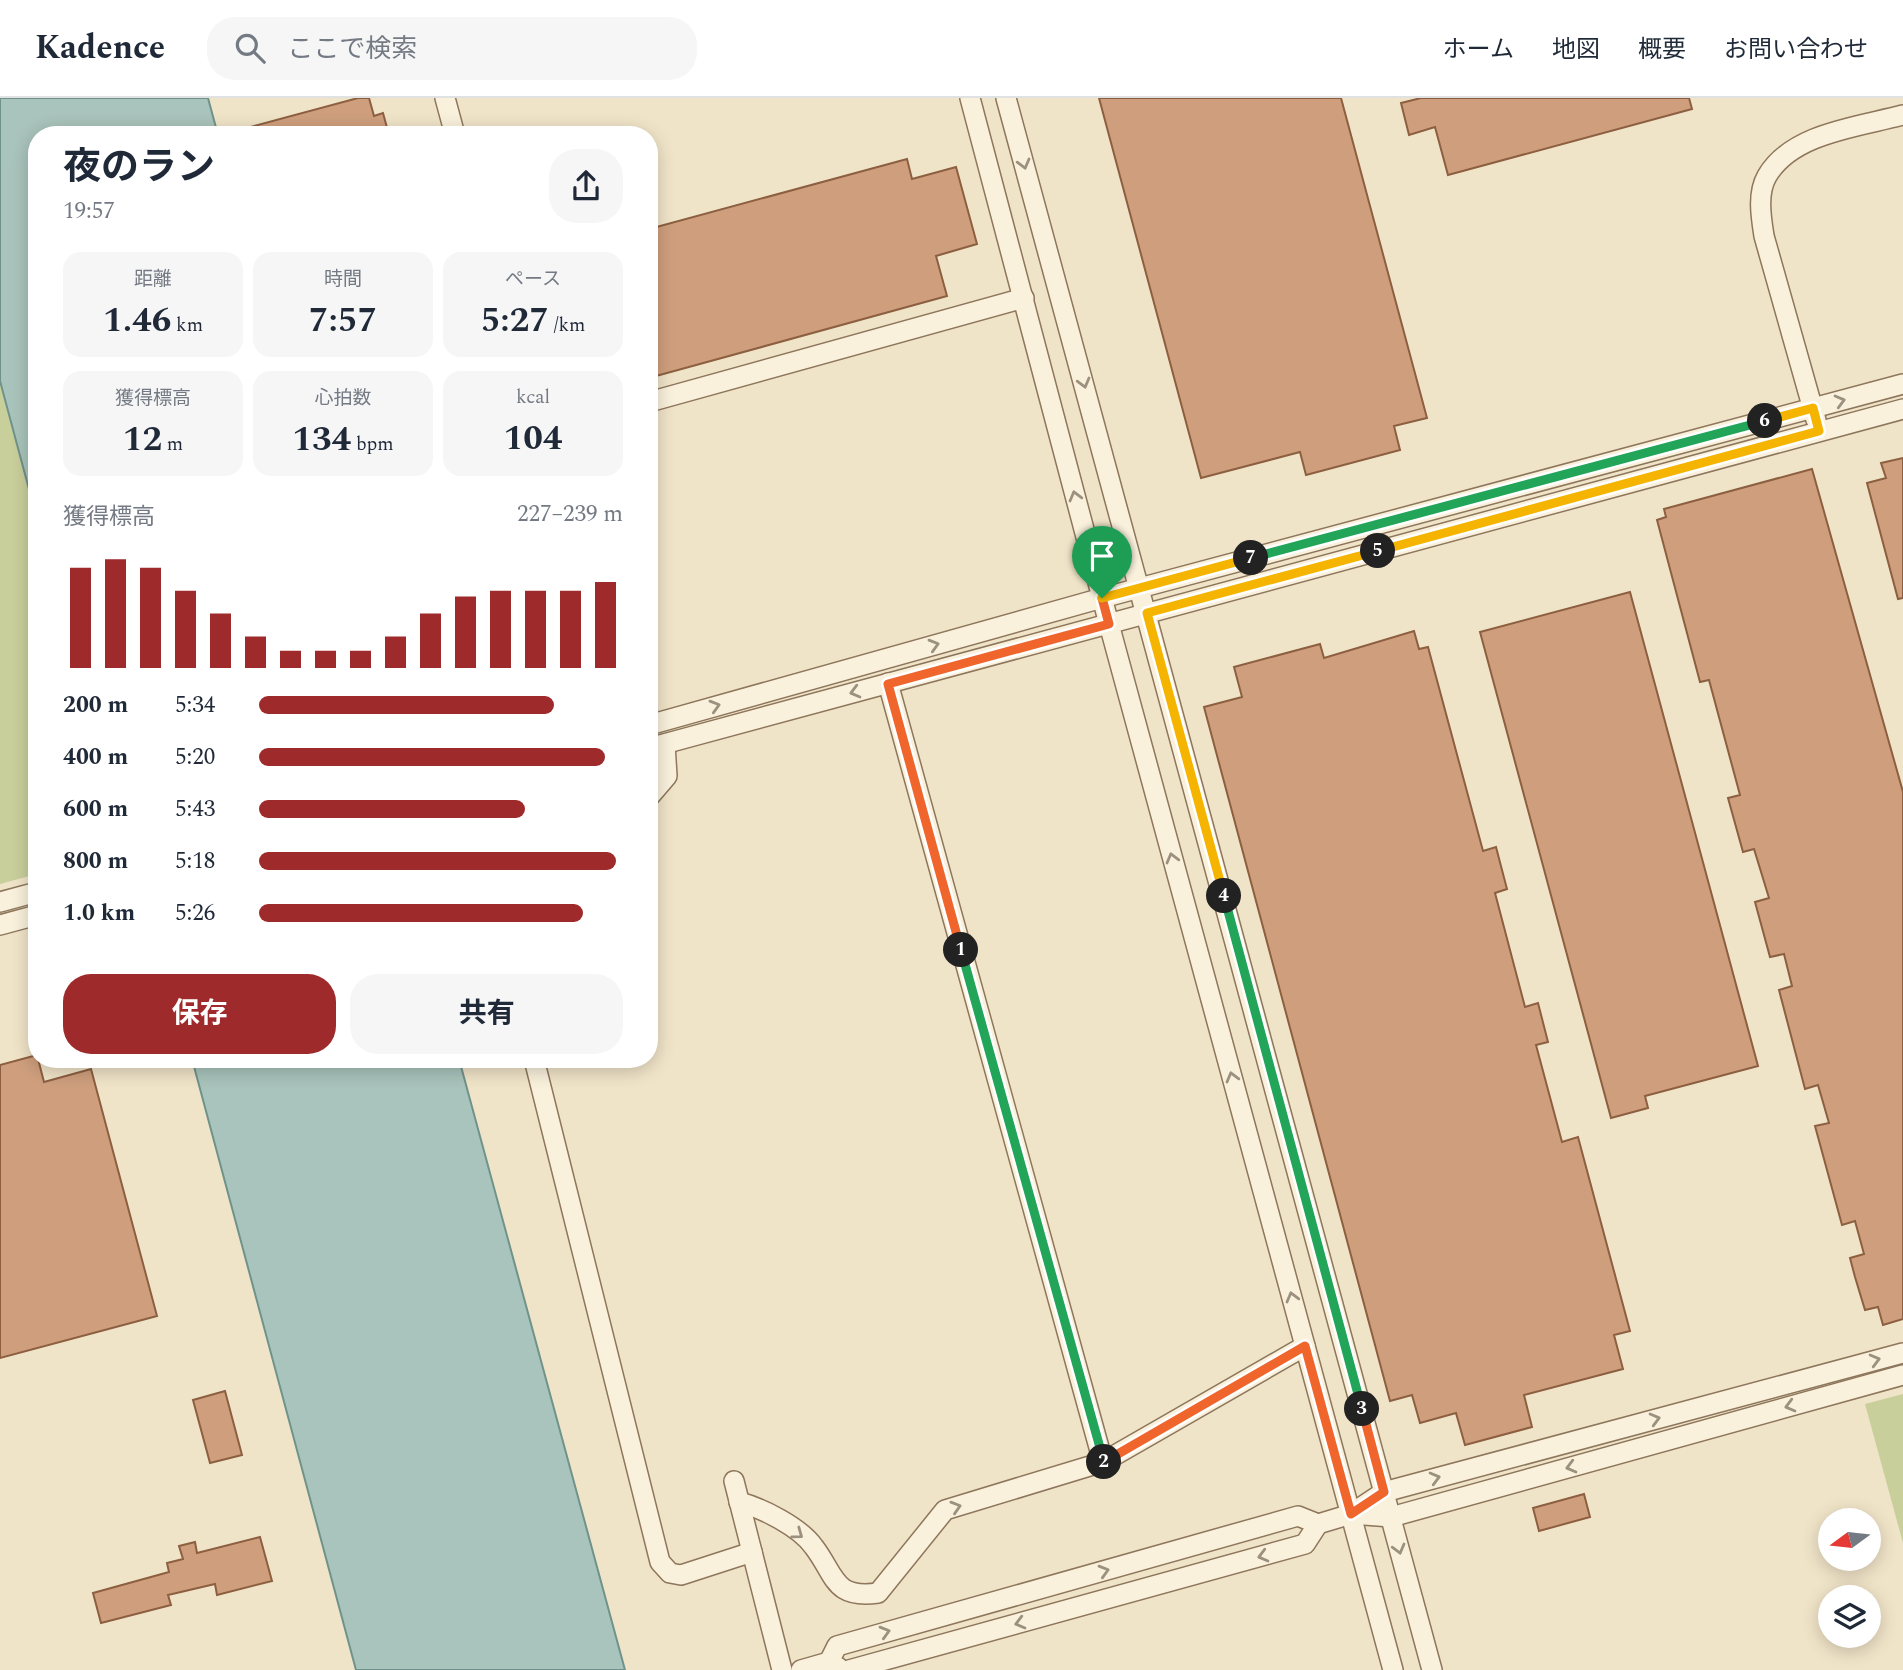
<!DOCTYPE html>
<html lang="ja">
<head>
<meta charset="utf-8">
<style>
	:root { --surface:#fff; --page:#f6f6f7; --text:#1f2937; --muted:#747a83; --line:#e0e1e3; --accent:#9e2a2b }
	body { margin:0; font-family:Spectral,"Noto Sans JP",serif; background:var(--page); color:var(--text); height:100vh; display:flex; flex-direction:column; font-size:26px; white-space:nowrap }
	* { box-sizing:border-box; margin:0 }
	p { font-size:23px; color:var(--muted) }
	.icon { flex:none; width:38px; height:38px; fill:none; stroke:currentColor; stroke-width:2; stroke-linecap:round; stroke-linejoin:round }
	.map { position:relative; flex:1; overflow:hidden }
	.side { position:absolute; left:28px; top:28px; width:630px; height:942px; display:flex; flex-direction:column; background:var(--surface); border-radius:28px; box-shadow:0 4px 18px #0003 }
	.side>* { flex:none }
	.needle { width:46px; rotate:255deg }
	.buttons { position:absolute; left:1818px; top:1410px; display:grid; gap:14px }
	.buttons a { display:grid; place-items:center; width:63px; height:63px; border-radius:50%; background:var(--surface); box-shadow:0 4px 18px #0003; font-size:35px }
	.pin { position:absolute; display:grid; place-items:center; width:60px; height:60px; color:#fff; margin:-72px -30px; border-radius:50% 50% 50% 0; rotate:-45deg; box-shadow:0 0 7px #0007 }
	.pin .icon { rotate:45deg }
	.km { position:absolute; width:35px; height:35px; margin:-18px; border-radius:50%; background:#222; color:#fff; font-size:19px; line-height:35px; text-align:center }
	.round { display:grid; place-items:center; flex:none; width:74px; height:74px; border-radius:28px; background:var(--page) }
	.summary { display:flex; align-items:center; justify-content:space-between; height:119px; padding:0 35px }
	h1 { font-size:38px; font-weight:700; line-height:52px }
	.figures { display:grid; grid-template-columns:repeat(3,1fr); gap:10px; height:119px; padding:7px 35px }
	.figures div { display:grid; align-content:center; border-radius:18px; background:var(--page); text-align:center }
	.figures b { font-size:35px; font-weight:700 }
	.figures small { font-size:19px; font-weight:400 }
	.figures p { font-size:19px }
	.chart { height:196px; padding:14px 35px }
	.chart p { display:flex; justify-content:space-between }
	.chart svg { width:100%; height:126px; margin-top:7px; stroke:var(--accent); stroke-width:6 }
	.action { display:flex; gap:14px; margin-top:auto; padding:14px 35px }
	.action a { flex:1; height:80px; border-radius:28px; background:var(--accent); color:#fff; font-size:28px; font-weight:700; line-height:80px; text-align:center }
	.action a+a { background:var(--page); color:var(--text) }
	ul { padding:0 35px; list-style:none; font-size:23px }
	li { display:grid; grid-template-columns:112px 84px 1fr; align-items:center; height:52px }
	li i { height:18px; border-radius:9px; background:var(--accent) }
	header { display:flex; align-items:center; gap:42px; box-sizing:border-box; height:98px; padding:0 35px; background:var(--surface); border-bottom:2px solid var(--line) }
	header strong { font-size:33px }
	nav { display:flex; gap:38px; margin-inline-start:auto; font-size:24px }
	.search { width:490px; height:63px; background:var(--page); display:flex; align-items:center; gap:18px; box-sizing:border-box; padding:0 24px; border-radius:28px; color:var(--muted); font-size:26px }
	.map>svg:first-child { display:block }
	.green { fill:#c9cf9b }
	.water { fill:#a9c4bc; stroke:#6f938a; stroke-width:2 }
	.building { fill:#cf9f7d; stroke:#8d5f41; stroke-width:2 }
	.lines { fill:none; stroke-linecap:round; stroke-linejoin:round }
	.minor-casing { stroke:#8d765c; stroke-width:22 }
	.minor { stroke:#faf1dc; stroke-width:19 }
	.oneway { stroke:#9c907e }
	.split-1-casing { stroke:#fff; stroke-width:14 }
	.split-2-casing { stroke:#fff; stroke-width:14 }
	.split-3-casing { stroke:#fff; stroke-width:14 }
	.split-4-casing { stroke:#fff; stroke-width:14 }
	.split-5-casing { stroke:#fff; stroke-width:14 }
	.split-6-casing { stroke:#fff; stroke-width:14 }
	.split-7-casing { stroke:#fff; stroke-width:14 }
	.split-8-casing { stroke:#fff; stroke-width:14 }
	.split-1 { stroke:#f0652b; stroke-width:9 }
	.split-2 { stroke:#22a559; stroke-width:9 }
	.split-3 { stroke:#f0652b; stroke-width:9 }
	.split-4 { stroke:#22a559; stroke-width:9 }
	.split-5 { stroke:#f5b400; stroke-width:9 }
	.split-6 { stroke:#f5b400; stroke-width:9 }
	.split-7 { stroke:#22a559; stroke-width:9 }
	.split-8 { stroke:#f5b400; stroke-width:9 }
</style>
</head>
<body>
<header>
<strong>Kadence</strong>
<div class="search"><svg class="icon" aria-label="search" viewBox="0 0 24 24"><circle cx="10" cy="10" r="6"/><path d="M15 15l6 6"/></svg>ここで検索</div>
<nav><a>ホーム</a><a>地図</a><a>概要</a><a>お問い合わせ</a></nav>
</header>
<div class="map">
<svg width="1903" height="1572" viewBox="0 0 1903 1572">
	<rect width="100%" height="100%" fill="#f0e4c8"/>
	<g class="green">
		<path d="M 0,283 L 37,421 L 37,776 L 0,786 Z"/>
		<path d="M 1903,1296 L 1903,1445 L 1865,1306 Z"/>
	</g>
	<g class="water">
		<path d="M 0,0 L 208,0 L 218,37 L 37,37 L 37,421 L 0,283 Z"/>
		<path d="M 192,961 L 459,961 L 625,1572 L 356,1572 Z"/>
	</g>
	<g class="building">
		<path d="M 358,0 L 369,0 L 374,18 L 383,15 L 389,37 L 239,37 L 239,32 Z"/>
		<path d="M 1099,0 L 1341,0 L 1427,320 L 1394,328 L 1400,352 L 1306,377 L 1300,354 L 1201,380 Z"/>
		<path d="M 1421,0 L 1689,0 L 1692,11 L 1448,77 L 1435,29 L 1409,37 L 1401,5 Z"/>
		<path d="M 907,61 L 912,81 L 956,69 L 977,146 L 936,158 L 947,198 L 649,280 L 649,131 Z"/>
		<path d="M 1903,360 L 1903,500 L 1898,501 L 1867,385 L 1886,380 L 1881,365 Z"/>
		<path d="M 1812,371 L 1903,694 L 1903,1221 L 1883,1227 L 1878,1209 L 1865,1212 L 1855,1179 L 1850,1160 L 1864,1156 L 1855,1123 L 1842,1127 L 1815,1028 L 1829,1025 L 1818,987 L 1805,991 L 1779,892 L 1792,888 L 1784,856 L 1770,859 L 1755,804 L 1769,800 L 1754,751 L 1743,754 L 1728,700 L 1740,697 L 1709,582 L 1700,584 L 1657,422 L 1666,419 L 1664,411 Z"/>
		<path d="M 1630,494 L 1758,968 L 1645,998 L 1648,1010 L 1611,1020 L 1480,534 Z"/>
		<path d="M 1414,533 L 1419,551 L 1428,549 L 1483,753 L 1496,749 L 1507,791 L 1495,795 L 1525,909 L 1538,905 L 1548,944 L 1536,947 L 1562,1044 L 1578,1039 L 1630,1233 L 1614,1237 L 1623,1271 L 1524,1297 L 1532,1329 L 1465,1347 L 1456,1315 L 1420,1325 L 1412,1297 L 1390,1303 L 1204,609 L 1242,599 L 1234,569 L 1320,546 L 1324,560 Z"/>
		<path d="M 37,957 L 44,984 L 91,971 L 157,1218 L 0,1260 L 0,967 Z"/>
		<path d="M 225,1293 L 242,1357 L 210,1365 L 193,1302 Z"/>
		<path d="M 1584,1396 L 1590,1419 L 1539,1433 L 1533,1410 Z"/>
		<path d="M 260,1439 L 272,1483 L 217,1497 L 215,1486 L 168,1497 L 171,1507 L 101,1525 L 93,1495 L 169,1474 L 167,1465 L 183,1461 L 179,1448 L 195,1444 L 197,1455 Z"/>
	</g>
	<g class="lines">
		<g class="minor-casing">
			<g id="minor">
				<path d="M 445,0 L 455,37"/>
				<path d="M 970,0 L 1109,526 L 1393,1572"/>
				<path d="M 1006,0 L 1432,1572"/>
				<path d="M 649,304 L 1024,200"/>
				<path d="M 1816,322 L 1764,138 C 1761,119 1757,95 1767,78 C 1792,35 1858,29 1903,17"/>
				<path d="M 888,585 L 1103,1364"/>
				<path d="M 649,627 L 1102,500 L 1903,286"/>
				<path d="M 649,650 L 1903,311"/>
				<path d="M 649,699 L 667,678 L 665,646"/>
				<path d="M 0,804 L 37,794"/>
				<path d="M 0,827 L 37,817"/>
				<path d="M 534,961 L 660,1464 L 670,1475 L 681,1477 L 752,1454"/>
				<path d="M 734,1383 L 782,1572"/>
				<path d="M 739,1404 C 762,1410 800,1429 814,1449 C 836,1478 833,1501 878,1495 L 945,1412 L 1103,1364 L 1305,1248"/>
				<path d="M 1351,1416 L 1391,1419 L 1903,1277"/>
				<path d="M 829,1564 L 837,1548 L 1298,1418 L 1318,1426"/>
				<path d="M 801,1572 L 829,1564 L 839,1570"/>
				<path d="M 849,1572 L 1305,1446 L 1318,1426 L 1351,1416 L 1384,1394 L 1903,1255"/>
			</g>
		</g>
		<use href="#minor" class="minor"/>
	</g>
	<defs><path id="oneway-chevron" d="M-2-3.5L2.5 0L-2 3.5" fill="none" stroke-width="1.6" stroke-linecap="round" stroke-linejoin="round" transform="scale(1.75)"/></defs>
	<g class="oneway">
		<use href="#oneway-chevron" transform="translate(1024 66) rotate(75)"/>
		<use href="#oneway-chevron" transform="translate(1084 285) rotate(75)"/>
		<use href="#oneway-chevron" transform="translate(1840 303) rotate(-15)"/>
		<use href="#oneway-chevron" transform="translate(1075 398) rotate(-105)"/>
		<use href="#oneway-chevron" transform="translate(934 547) rotate(-16)"/>
		<use href="#oneway-chevron" transform="translate(855 594) rotate(165)"/>
		<use href="#oneway-chevron" transform="translate(715 608) rotate(-16)"/>
		<use href="#oneway-chevron" transform="translate(1172 760) rotate(-105)"/>
		<use href="#oneway-chevron" transform="translate(1232 979) rotate(-105)"/>
		<use href="#oneway-chevron" transform="translate(1292 1199) rotate(-105)"/>
		<use href="#oneway-chevron" transform="translate(1875 1262) rotate(-15)"/>
		<use href="#oneway-chevron" transform="translate(1790 1308) rotate(165)"/>
		<use href="#oneway-chevron" transform="translate(1655 1321) rotate(-15)"/>
		<use href="#oneway-chevron" transform="translate(1571 1369) rotate(165)"/>
		<use href="#oneway-chevron" transform="translate(1435 1380) rotate(-15)"/>
		<use href="#oneway-chevron" transform="translate(956 1409) rotate(-17)"/>
		<use href="#oneway-chevron" transform="translate(798 1436) rotate(36)"/>
		<use href="#oneway-chevron" transform="translate(1399 1451) rotate(75)"/>
		<use href="#oneway-chevron" transform="translate(1263 1458) rotate(165)"/>
		<use href="#oneway-chevron" transform="translate(1104 1473) rotate(-16)"/>
		<use href="#oneway-chevron" transform="translate(1020 1525) rotate(165)"/>
		<use href="#oneway-chevron" transform="translate(885 1534) rotate(-16)"/>
	</g>
	<g class="lines">
		<g class="split-1-casing">
			<path id="split-1" d="M 961,852 L 888,586 L 1109,526 L 1102,500"/>
		</g>
		<g class="split-2-casing">
			<path id="split-2" d="M 961,852 L 1104,1364"/>
		</g>
		<g class="split-3-casing">
			<path id="split-3" d="M 1104,1364 L 1305,1248 L 1351,1416 L 1384,1394 L 1362,1311"/>
		</g>
		<g class="split-4-casing">
			<path id="split-4" d="M 1224,798 L 1362,1311"/>
		</g>
		<g class="split-5-casing">
			<path id="split-5" d="M 1224,798 L 1147,515 L 1378,453"/>
		</g>
		<g class="split-6-casing">
			<path id="split-6" d="M 1378,453 L 1819,333 L 1813,310 L 1765,323"/>
		</g>
		<g class="split-7-casing">
			<path id="split-7" d="M 1251,460 L 1765,323"/>
		</g>
		<g class="split-8-casing">
			<path id="split-8" d="M 1102,500 L 1251,460"/>
		</g>
		<use href="#split-1" class="split-1"/>
		<use href="#split-2" class="split-2"/>
		<use href="#split-3" class="split-3"/>
		<use href="#split-4" class="split-4"/>
		<use href="#split-5" class="split-5"/>
		<use href="#split-6" class="split-6"/>
		<use href="#split-7" class="split-7"/>
		<use href="#split-8" class="split-8"/>
	</g>
</svg>
<div class="buttons">
<a><svg class="needle" viewBox="-14 -14 28 28"><path d="M0-13l5 13h-10z" fill="#e53935"/><path d="M0 13l5-13h-10z" fill="#747a83"/></svg></a>
<a><svg class="icon" aria-label="layers" viewBox="0 0 24 24"><path d="M12 4l9 5-9 5-9-5zM3 14l9 5 9-5"/></svg></a>
</div>
<div class="pin" style="left:1102px;top:500px;background:#1e9e55"><svg class="icon" aria-label="arrive" viewBox="0 0 24 24"><path d="M6 21V4h12l-3 4 3 4H6"/></svg></div>
<b class="km" style="left:961px;top:852px">1</b>
<b class="km" style="left:1104px;top:1364px">2</b>
<b class="km" style="left:1362px;top:1311px">3</b>
<b class="km" style="left:1224px;top:798px">4</b>
<b class="km" style="left:1378px;top:453px">5</b>
<b class="km" style="left:1765px;top:323px">6</b>
<b class="km" style="left:1251px;top:460px">7</b>
<section class="side">
<div class="summary"><div><h1>夜のラン</h1><p>19:57</p></div><a class="round"><svg class="icon" aria-label="share" viewBox="0 0 24 24"><path d="M12 15V3M7 8l5-5 5 5M5 13v7h14v-7"/></svg></a></div>
<div class="figures">
<div><p>距離</p><b>1.46<small> km</small></b></div>
<div><p>時間</p><b>7:57</b></div>
<div><p>ペース</p><b>5:27<small> /km</small></b></div>
</div>
<div class="figures">
<div><p>獲得標高</p><b>12<small> m</small></b></div>
<div><p>心拍数</p><b>134<small> bpm</small></b></div>
<div><p>kcal</p><b>104</b></div>
</div>
<div class="chart"><p><span>獲得標高</span>227–239 m</p>
<svg viewBox="0 0 160 44" preserveAspectRatio="none"><path d="M5 44V9M15 44V6M25 44V9M35 44V17M45 44V25M55 44V33M65 44V38M75 44V38M85 44V38M95 44V33M105 44V25M115 44V19M125 44V17M135 44V17M145 44V17M155 44V14"/></svg>
</div>
<ul>
<li><b>200 m</b>5:34<i style="width:81%"></i></li>
<li><b>400 m</b>5:20<i style="width:95%"></i></li>
<li><b>600 m</b>5:43<i style="width:73%"></i></li>
<li><b>800 m</b>5:18<i style="width:98%"></i></li>
<li><b>1.0 km</b>5:26<i style="width:89%"></i></li>
</ul>
<div class="action"><a>保存</a><a>共有</a></div>
</section>
</div>
</body>
</html>
